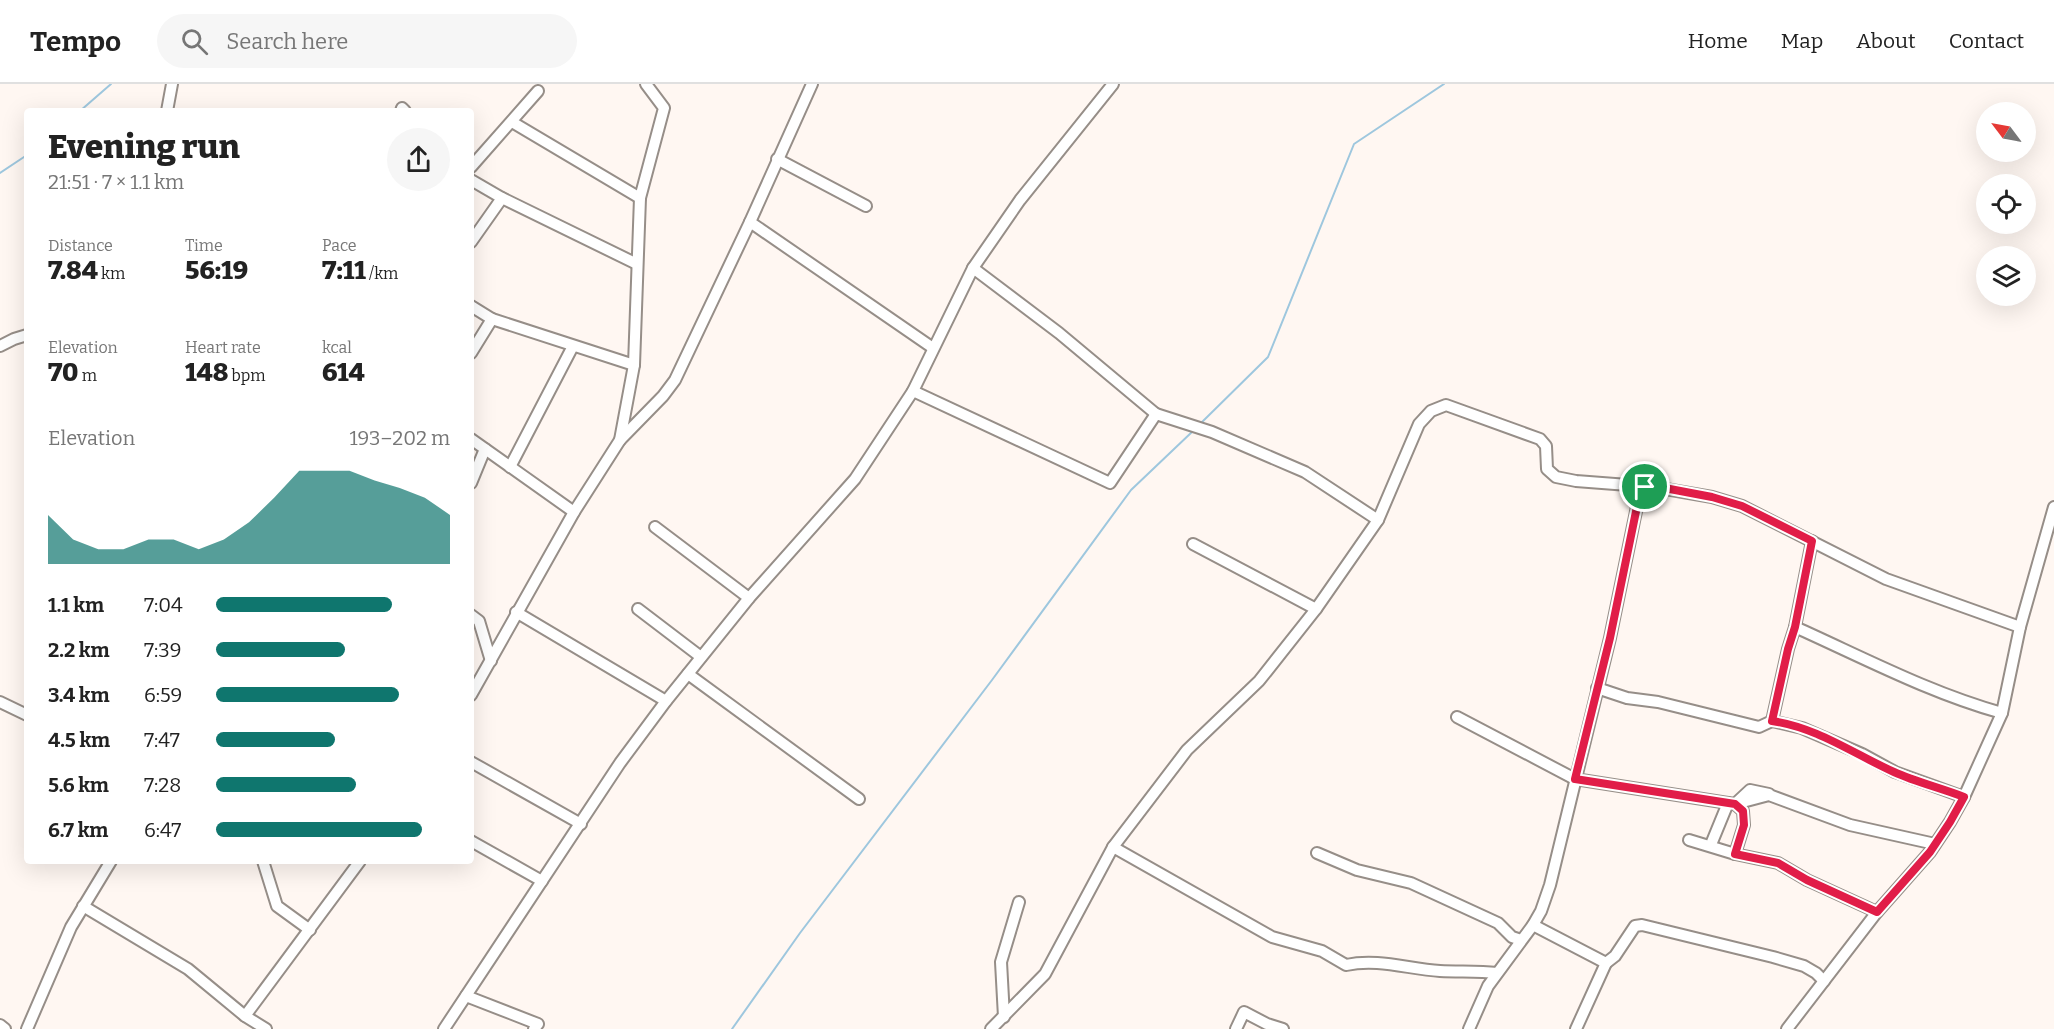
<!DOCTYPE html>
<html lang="en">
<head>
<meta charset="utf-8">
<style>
	:root { --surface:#fff; --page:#f6f6f6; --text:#222; --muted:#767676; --line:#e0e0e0; --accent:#0f766e }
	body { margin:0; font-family:Bitter,serif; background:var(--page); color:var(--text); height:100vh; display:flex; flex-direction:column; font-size:22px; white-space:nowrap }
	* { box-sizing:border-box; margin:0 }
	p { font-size:20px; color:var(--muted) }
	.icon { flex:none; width:33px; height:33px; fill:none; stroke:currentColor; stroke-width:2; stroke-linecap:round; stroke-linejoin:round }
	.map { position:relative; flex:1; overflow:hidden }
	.drawer { position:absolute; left:24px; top:24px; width:450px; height:756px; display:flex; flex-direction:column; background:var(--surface); border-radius:6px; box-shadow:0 6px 24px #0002 }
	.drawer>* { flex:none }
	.needle { width:39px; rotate:302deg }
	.fabs { position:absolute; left:1976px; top:18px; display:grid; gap:12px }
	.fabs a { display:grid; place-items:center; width:60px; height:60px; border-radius:50%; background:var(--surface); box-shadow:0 6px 24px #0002; font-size:30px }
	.pin { position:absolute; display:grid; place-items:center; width:51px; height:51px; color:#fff; margin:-26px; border:3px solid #fff; border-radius:50%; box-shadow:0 2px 6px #0007 }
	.round { display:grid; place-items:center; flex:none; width:63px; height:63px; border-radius:32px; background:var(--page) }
	.summary { display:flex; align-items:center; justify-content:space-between; height:102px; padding:0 24px }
	h1 { font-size:33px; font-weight:800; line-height:45px }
	.stats { display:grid; grid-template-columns:repeat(3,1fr); gap:9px; height:102px; padding:6px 24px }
	.stats div { display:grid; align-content:center }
	.stats b { font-size:26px; font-weight:800 }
	.stats small { font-size:16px; font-weight:400 }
	.stats p { font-size:16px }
	.chart { height:168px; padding:12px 24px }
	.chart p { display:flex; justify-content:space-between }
	.chart svg { width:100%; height:108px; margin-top:6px; fill:var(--accent); opacity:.7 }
	ul { padding:0 24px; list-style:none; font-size:20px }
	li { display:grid; grid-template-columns:96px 72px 1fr; align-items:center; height:45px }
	li i { height:15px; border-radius:8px; background:var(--accent) }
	header { display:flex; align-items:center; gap:36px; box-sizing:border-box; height:84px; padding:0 30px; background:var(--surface); border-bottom:2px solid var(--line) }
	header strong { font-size:28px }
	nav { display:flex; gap:33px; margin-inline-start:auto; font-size:21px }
	.search { width:420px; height:54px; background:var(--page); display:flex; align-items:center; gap:15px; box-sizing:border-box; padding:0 21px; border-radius:33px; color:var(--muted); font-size:22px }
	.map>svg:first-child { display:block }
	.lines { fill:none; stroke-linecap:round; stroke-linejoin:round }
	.stream { stroke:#9ec7de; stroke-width:2 }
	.minor-casing { stroke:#968e88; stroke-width:14 }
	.minor { stroke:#fff; stroke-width:10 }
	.route-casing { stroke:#fff; stroke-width:12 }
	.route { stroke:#e11d48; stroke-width:8 }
</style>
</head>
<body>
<header>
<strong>Tempo</strong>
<div class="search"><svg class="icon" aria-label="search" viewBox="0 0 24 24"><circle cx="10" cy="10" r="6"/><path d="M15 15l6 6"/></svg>Search here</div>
<nav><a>Home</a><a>Map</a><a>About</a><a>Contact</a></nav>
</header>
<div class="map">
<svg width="2054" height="945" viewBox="0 0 2054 945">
	<rect width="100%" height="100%" fill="#fff7f2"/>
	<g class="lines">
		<g class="stream">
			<path d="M 80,27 L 111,0"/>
			<path d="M 0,89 L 27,71"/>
			<path d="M 1199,341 L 1268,273 L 1354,60 L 1444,0"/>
			<path d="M 732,945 L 800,849 L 992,596 L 1131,406 L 1193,347"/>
		</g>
		<g class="minor-casing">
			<g id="minor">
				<path d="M 167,27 L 172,0"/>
				<path d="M 401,27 L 402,24 L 405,27"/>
				<path d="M 512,38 L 640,114"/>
				<path d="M 777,75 L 866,122"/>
				<path d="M 471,83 L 538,7"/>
				<path d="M 471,96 L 502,114"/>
				<path d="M 750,138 L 933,264"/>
				<path d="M 471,158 L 502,114 L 637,180"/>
				<path d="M 973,184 L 1059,249 L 1156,330"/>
				<path d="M 471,222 L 492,235 L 471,269"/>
				<path d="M 492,235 L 634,281"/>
				<path d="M 0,262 L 14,255 L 27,251"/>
				<path d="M 913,307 L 1110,399 L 1156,330 L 1212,348 L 1305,388 L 1378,436"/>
				<path d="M 471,355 L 574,428"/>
				<path d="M 620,356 L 663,312 L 675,296 L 750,138 L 812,0"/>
				<path d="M 510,383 L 573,262"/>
				<path d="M 471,399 L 485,365"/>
				<path d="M 655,443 L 749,514"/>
				<path d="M 1193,460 L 1316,525"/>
				<path d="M 638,525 L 701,573"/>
				<path d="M 516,528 L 666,617"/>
				<path d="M 471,531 L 479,537 L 491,577"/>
				<path d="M 1795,543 C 1864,574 1930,609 2002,629"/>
				<path d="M 688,590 L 859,715"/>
				<path d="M 1597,604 L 1627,614 L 1658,618 L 1759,643 L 1772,637 L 1802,644 L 1862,670 L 1895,688 L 1964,713"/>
				<path d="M 471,611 L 574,428 L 620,356 L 634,281 L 640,114 L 664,24 L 646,0"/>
				<path d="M 0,618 L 27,631"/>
				<path d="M 1457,633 L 1575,695 L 1728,719 L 1735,720 L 1769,711 L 1850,741 L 1935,760"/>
				<path d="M 1772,637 L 1788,565 L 1795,543 L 1812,457"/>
				<path d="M 471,678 L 581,740"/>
				<path d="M 1769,710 L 1750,706 L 1735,720 L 1743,727 L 1744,741 L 1735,770 L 1778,779 L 1807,796 L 1877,828"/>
				<path d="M 1689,756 L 1735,770"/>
				<path d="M 471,757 L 542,797"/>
				<path d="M 1712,758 L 1728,719"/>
				<path d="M 1113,763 L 1272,853 L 1322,867 L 1346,881 C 1378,874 1408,885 1440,887 C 1459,888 1478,887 1497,889"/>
				<path d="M 1317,769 L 1357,786 L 1411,799 L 1498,839 L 1512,853 L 1521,856"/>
				<path d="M 263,777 L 277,822 L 310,846"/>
				<path d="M 83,822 L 188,885 L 245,932 L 266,945"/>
				<path d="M 1533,841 L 1606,879 L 1615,872 L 1635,842 L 1642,841 L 1773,873 L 1804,882 L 1816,889 L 1824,897"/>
				<path d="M 466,912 L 538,940 L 534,945"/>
				<path d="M 245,932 L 360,777"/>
				<path d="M 1004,933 L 1001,878 L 1019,818"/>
				<path d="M 0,941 L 5,945"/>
				<path d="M 27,945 L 71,843 L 111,777"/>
				<path d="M 444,945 L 620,679 L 666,617 L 749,514 L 855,395 L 913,307 L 973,184 L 1020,116 L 1113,0"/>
				<path d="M 991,945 L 1045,890 L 1113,763 L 1187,666 L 1259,597 L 1316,525 L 1378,436 L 1419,340 L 1431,327 L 1446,321 L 1540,355 L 1546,362 L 1547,385 L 1556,393 L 1576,397 L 1654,403 L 1712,413 L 1742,422 L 1886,495 L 2020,543"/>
				<path d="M 1236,945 L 1244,928 L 1267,940 L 1283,945"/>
				<path d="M 1469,945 L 1488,902 L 1533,841 L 1541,827 L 1550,801 L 1610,554 L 1640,408 L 1645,403"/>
				<path d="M 1576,945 L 1606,879"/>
				<path d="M 1787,945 L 1877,828 L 1930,768 L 1950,738 L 1964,713 L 2002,629 L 2020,543 L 2054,423"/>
			</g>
		</g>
		<use href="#minor" class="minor"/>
	</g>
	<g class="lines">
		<g class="route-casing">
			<path id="route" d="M 1654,402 L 1712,413 L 1742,422 L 1812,457 L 1795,543 L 1788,565 L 1772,637 C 1816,643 1854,670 1894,688 C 1916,698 1941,704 1964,713 L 1950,738 L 1930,768 L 1877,828 L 1807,796 L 1778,779 L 1735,770 L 1744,741 L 1743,727 L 1735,720 L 1575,695 L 1610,554 L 1640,408 L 1645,403 Z"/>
		</g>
		<use href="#route" class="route"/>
	</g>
</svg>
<div class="fabs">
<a><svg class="needle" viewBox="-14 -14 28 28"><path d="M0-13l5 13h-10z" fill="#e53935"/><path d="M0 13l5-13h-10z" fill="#767676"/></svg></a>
<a><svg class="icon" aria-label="locate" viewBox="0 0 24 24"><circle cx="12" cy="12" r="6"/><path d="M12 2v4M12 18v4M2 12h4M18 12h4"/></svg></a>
<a><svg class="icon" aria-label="layers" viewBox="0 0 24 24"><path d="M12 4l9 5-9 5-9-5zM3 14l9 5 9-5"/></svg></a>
</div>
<div class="pin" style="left:1645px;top:403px;background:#1e9e55"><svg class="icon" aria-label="arrive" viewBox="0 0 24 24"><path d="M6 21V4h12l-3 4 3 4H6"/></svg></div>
<section class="drawer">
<div class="summary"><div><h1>Evening run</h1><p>21:51 · 7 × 1.1 km</p></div><a class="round"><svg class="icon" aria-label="share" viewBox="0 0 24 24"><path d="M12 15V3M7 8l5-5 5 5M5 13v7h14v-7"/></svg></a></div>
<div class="stats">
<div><p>Distance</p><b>7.84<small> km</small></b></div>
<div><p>Time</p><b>56:19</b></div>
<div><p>Pace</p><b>7:11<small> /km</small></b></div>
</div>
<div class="stats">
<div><p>Elevation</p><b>70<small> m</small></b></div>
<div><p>Heart rate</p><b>148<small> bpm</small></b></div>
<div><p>kcal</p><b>614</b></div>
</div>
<div class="chart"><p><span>Elevation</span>193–202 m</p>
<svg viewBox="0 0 160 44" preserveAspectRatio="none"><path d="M0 44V24L10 34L20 38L30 38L40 34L50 34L60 38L70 34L80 27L90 17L100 6L110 6L120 6L130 10L140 13L150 17L160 24V44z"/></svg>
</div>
<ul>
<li><b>1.1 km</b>7:04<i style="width:75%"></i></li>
<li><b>2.2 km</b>7:39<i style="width:55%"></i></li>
<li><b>3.4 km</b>6:59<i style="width:78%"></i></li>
<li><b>4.5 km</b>7:47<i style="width:51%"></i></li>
<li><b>5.6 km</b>7:28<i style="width:60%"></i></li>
<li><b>6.7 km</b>6:47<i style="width:88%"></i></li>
</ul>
</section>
</div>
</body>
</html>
